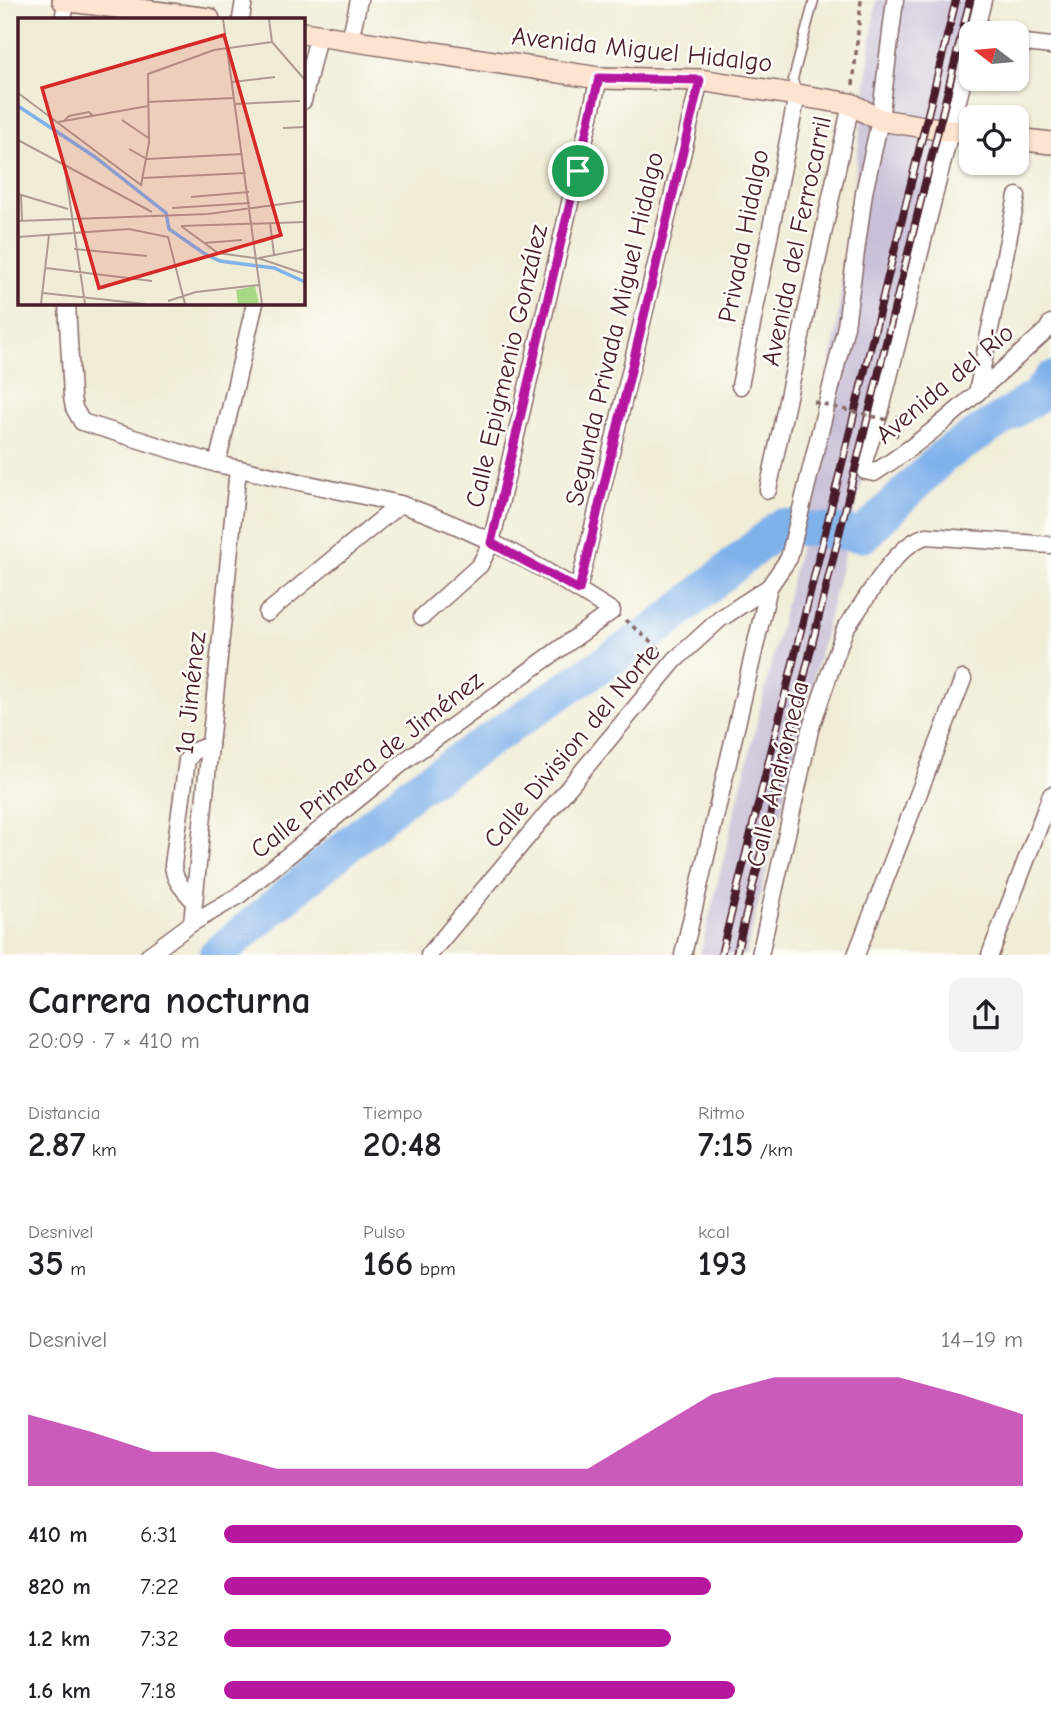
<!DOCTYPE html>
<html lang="es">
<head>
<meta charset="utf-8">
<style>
	:root { --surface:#fff; --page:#f2f2f2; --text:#202124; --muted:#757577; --accent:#b5179e }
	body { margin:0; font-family:"Comic Neue",sans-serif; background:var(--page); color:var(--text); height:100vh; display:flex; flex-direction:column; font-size:26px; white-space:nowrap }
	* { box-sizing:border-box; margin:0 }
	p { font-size:23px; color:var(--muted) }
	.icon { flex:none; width:38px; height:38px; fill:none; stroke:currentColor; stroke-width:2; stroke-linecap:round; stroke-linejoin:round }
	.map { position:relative; height:955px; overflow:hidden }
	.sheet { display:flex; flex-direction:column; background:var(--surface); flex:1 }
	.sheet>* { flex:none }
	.needle { width:46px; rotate:286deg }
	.controls { position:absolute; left:959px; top:21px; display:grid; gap:14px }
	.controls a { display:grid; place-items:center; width:70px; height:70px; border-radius:14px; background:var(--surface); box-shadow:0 2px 5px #0004; font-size:35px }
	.pin { position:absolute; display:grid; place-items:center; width:60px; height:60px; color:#fff; margin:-30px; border:4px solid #fff; border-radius:50%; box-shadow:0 2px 7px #0007 }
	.round { display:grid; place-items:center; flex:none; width:74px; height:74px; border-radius:14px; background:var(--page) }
	.head { display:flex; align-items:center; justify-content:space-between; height:119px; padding:0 28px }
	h1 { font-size:38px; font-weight:700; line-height:52px }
	.figures { display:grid; grid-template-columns:repeat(3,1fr); gap:10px; height:119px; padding:7px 28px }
	.figures div { display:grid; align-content:center }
	.figures b { font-size:35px; font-weight:700 }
	.figures small { font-size:19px; font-weight:400 }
	.figures p { font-size:19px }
	.chart { height:196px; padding:14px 28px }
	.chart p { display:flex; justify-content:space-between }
	.chart svg { width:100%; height:126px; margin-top:7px; fill:var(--accent); opacity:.7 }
	ul { padding:0 28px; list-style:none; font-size:23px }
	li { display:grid; grid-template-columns:112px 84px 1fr; align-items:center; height:52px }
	li i { height:18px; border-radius:9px; background:var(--accent) }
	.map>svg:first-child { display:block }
	.industrial { fill:#c9bfd7 }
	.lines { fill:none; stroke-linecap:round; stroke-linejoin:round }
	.river { stroke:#7fb1eb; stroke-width:35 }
	.lane-casing { stroke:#846766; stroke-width:11 }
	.street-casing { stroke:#846766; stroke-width:19 }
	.secondary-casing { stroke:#846766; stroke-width:24 }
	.path { stroke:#846766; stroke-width:3.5; stroke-dasharray:5 5; stroke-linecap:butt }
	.lane { stroke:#fff; stroke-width:8 }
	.street { stroke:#fff; stroke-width:16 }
	.secondary { stroke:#fde4d0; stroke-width:21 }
	.rail-casing { stroke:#4a1f2b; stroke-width:8 }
	.rail { stroke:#fdfcf7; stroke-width:5; stroke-dasharray:16; stroke-linecap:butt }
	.path-bridge { stroke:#846766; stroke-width:3.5; stroke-dasharray:5 5; stroke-linecap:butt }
	.route-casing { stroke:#fff; stroke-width:14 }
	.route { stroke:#b5179e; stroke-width:9 }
	.labels { text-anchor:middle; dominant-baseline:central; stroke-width:5; stroke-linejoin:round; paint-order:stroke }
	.street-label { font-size:26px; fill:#4a1f2b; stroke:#fdfcf7 }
	.inset-river { fill:none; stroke:#7fb1eb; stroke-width:3.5 }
	.inset-road { fill:none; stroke:#ae9a91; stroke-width:2 }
	.view { fill:#d62828; fill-opacity:0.15; stroke:#d62828; stroke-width:3.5 }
	.inset-edge { fill:none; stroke:#4a1f2b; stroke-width:3.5 }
</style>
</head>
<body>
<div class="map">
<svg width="1051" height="955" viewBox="0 0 1051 955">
	<rect width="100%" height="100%" fill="#fdfcf7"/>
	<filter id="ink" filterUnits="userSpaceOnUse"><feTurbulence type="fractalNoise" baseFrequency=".0143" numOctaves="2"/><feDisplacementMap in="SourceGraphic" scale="14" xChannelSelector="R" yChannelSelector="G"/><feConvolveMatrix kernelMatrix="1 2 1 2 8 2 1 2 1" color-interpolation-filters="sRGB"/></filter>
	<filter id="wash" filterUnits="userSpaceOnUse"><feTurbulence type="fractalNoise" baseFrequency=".00686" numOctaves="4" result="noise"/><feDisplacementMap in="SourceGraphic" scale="28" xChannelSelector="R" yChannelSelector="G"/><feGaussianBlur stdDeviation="1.57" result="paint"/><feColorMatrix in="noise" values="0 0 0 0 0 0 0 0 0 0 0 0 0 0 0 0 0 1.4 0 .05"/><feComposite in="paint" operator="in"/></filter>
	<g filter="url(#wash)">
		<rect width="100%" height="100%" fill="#f0ecd5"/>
		<path class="industrial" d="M 876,0 L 980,0 L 746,955 L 700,955 L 812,496 L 838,317 Z"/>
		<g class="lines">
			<path class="river" d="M 216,955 L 411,792 L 662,625 L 781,526 L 863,535 L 942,457 L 1037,396 L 1051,379"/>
		</g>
	</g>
	<g filter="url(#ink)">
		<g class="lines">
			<g class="lane-casing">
				<path id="lane" d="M 796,92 L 793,79 L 814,0"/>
			</g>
			<g class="street-casing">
				<g id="street">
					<path d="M 63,19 L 67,0"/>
					<path d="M 241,19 L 244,0"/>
					<path d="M 975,33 L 983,0"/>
					<path d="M 350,40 L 359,0"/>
					<path d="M 1017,42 L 1051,46"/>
					<path d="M 971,48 L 880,413 L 865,458 L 865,471 L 874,473 C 937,433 992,379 1047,330 L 1051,323"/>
					<path d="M 303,101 L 318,36"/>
					<path d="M 67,303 L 72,397 L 74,408 L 82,422 L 217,464 L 400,504 C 475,529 546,569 612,611 L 406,760 L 238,896 L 192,923 L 149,955"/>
					<path d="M 740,386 L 797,95"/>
					<path d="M 977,393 L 1017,196"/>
					<path d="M 217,464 L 255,303"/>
					<path d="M 768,490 L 851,104"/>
					<path d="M 578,590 L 700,80"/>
					<path d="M 267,613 L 400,504"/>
					<path d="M 422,617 L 480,565 L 491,543 L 599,78"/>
					<path d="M 194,901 C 184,890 174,881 173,865 L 187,760 L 194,751 L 210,745"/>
					<path d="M 192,923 L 238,469"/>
					<path d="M 429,955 L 675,660 L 720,619 L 769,587"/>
					<path d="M 683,955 L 769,587 L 789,558 L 846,326 L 864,193 L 880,120 L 895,0"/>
					<path d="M 760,955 L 810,730 L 845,629 L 852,619 C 870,594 897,543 927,536 L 1051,545"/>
					<path d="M 856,955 L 963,679"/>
					<path d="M 990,955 L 1051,795"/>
				</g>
			</g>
			<g class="secondary-casing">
				<g id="secondary">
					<path d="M 63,0 L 209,19"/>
					<path d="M 303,33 L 599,78 L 700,80 L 797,95 L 851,104 L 880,120 L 971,134"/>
					<path d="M 1017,139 L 1051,143"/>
				</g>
			</g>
			<g class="path">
				<path d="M 853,85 L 861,0"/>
				<path d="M 896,417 L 900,417 L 896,437"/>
				<path d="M 625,620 L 662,651"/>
			</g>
			<use href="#lane" class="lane"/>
			<use href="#street" class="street"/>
			<use href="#secondary" class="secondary"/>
			<g class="rail-casing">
				<g id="rail">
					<path d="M 721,955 L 956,0"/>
					<path d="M 736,955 L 970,0"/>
				</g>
			</g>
			<use href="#rail" class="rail"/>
			<path class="path-bridge" d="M 814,402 L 892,421"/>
		</g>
	</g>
	<g class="lines" filter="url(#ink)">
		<g class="route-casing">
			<path id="route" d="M 599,78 L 700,80 L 579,590 L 491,543 Z"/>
		</g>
		<use href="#route" class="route"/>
	</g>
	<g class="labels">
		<g class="street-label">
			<text transform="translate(642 50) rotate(6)">Avenida Miguel Hidalgo</text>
			<text transform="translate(744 236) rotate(-79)">Privada Hidalgo</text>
			<text transform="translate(797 241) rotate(-78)">Avenida del Ferrocarril</text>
			<text transform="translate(615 329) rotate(-77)">Segunda Privada Miguel Hidalgo</text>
			<text transform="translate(507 366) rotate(-77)">Calle Epigmenio González</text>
			<text transform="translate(945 384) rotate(-40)">Avenida del Río</text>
			<text transform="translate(191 693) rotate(-84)">1a Jiménez</text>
			<text transform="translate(572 746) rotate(-50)">Calle Division del Norte</text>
			<text transform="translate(367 765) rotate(-38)">Calle Primera de Jiménez</text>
			<text transform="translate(778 774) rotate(-76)">Calle Andrómeda</text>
		</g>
	</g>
	<g transform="translate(18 18)">
		<rect width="287" height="287" fill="#f0ecd5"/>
		<path d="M 237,268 L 241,286 L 220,286 L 218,272 Z" fill="#a8d885"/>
		<path class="inset-river" d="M 0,88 L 77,139 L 148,195 L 151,211 L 187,236 L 202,243 L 256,250 L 287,264"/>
		<path class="inset-road" d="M 205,1 L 244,286M 251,1 L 254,24 L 287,62M 214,64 L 257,59M 0,75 L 123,167 L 131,125 L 130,56 L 196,32 L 254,24M 129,84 L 216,80M 217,86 L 282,83M 104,102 L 132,121M 40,104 L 130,88M 45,104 L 51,98 L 71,94 L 75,98M 265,110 L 287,109M 0,122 L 134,194M 111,131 L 129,141 L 224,136M 47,151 L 67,286M 125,160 L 228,155M 0,176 L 50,191M 3,177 L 4,203M 173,179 L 231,174M 154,190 L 232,185M 0,203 L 190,196 L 287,183M 252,205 L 256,236M 163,208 L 200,235 L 243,241 L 287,256M 163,208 L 287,204M 0,219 L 111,211 L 150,219 L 167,286M 186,225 L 224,222M 56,231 L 129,238M 241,240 L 287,231M 28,250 L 134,263M 25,275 L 127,286M 150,283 L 178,274 L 241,267M 23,286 L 31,217"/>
		<path class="view" d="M 206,17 L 263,217 L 81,270 L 24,70 Z"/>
		<rect width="287" height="287" class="inset-edge"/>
	</g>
</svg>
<div class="controls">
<a><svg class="needle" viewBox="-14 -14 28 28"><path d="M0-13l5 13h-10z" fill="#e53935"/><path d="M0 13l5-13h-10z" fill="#757577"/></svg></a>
<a><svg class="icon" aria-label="locate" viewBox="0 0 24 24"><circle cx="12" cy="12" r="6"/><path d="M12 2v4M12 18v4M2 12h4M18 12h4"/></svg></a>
</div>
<div class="pin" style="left:578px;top:171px;background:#1e9e55"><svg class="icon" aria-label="arrive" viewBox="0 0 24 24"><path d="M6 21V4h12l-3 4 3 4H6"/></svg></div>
</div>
<section class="sheet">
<div class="head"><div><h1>Carrera nocturna</h1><p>20:09 · 7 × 410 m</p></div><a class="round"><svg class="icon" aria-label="share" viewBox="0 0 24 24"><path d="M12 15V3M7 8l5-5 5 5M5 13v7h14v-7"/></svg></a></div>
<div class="figures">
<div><p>Distancia</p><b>2.87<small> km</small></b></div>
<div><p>Tiempo</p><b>20:48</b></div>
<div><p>Ritmo</p><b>7:15<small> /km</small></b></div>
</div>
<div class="figures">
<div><p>Desnivel</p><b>35<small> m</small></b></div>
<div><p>Pulso</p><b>166<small> bpm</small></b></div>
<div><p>kcal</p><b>193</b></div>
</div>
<div class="chart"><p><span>Desnivel</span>14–19 m</p>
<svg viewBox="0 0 160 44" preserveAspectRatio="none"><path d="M0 44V19L10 25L20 32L30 32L40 38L50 38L60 38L70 38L80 38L90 38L100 25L110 12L120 6L130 6L140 6L150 12L160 19V44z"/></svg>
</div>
<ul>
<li><b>410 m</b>6:31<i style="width:100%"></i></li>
<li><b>820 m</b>7:22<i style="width:61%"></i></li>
<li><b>1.2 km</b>7:32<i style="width:56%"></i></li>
<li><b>1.6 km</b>7:18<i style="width:64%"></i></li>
</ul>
</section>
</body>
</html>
